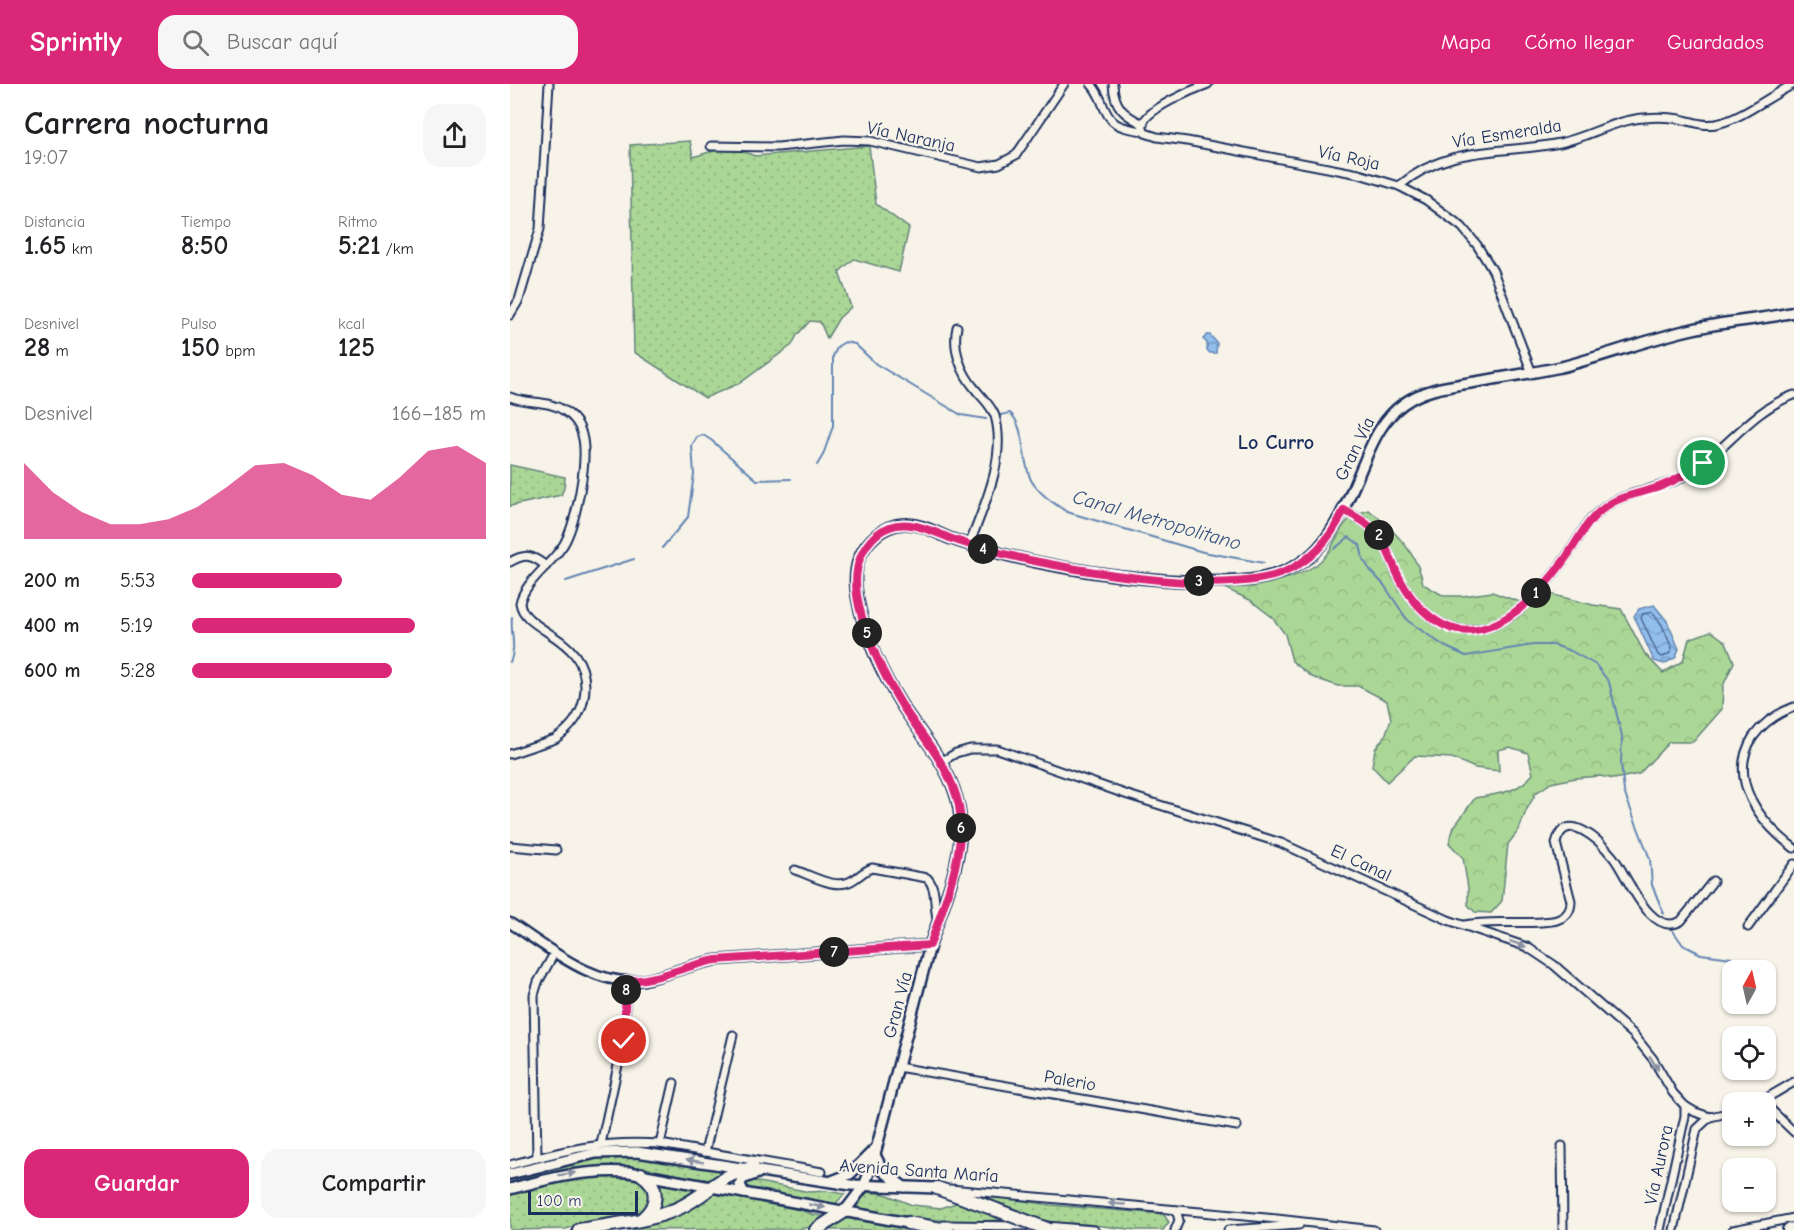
<!DOCTYPE html>
<html lang="es">
<head>
<meta charset="utf-8">
<style>
	:root { --surface:#fff; --page:#f6f6f6; --text:#202124; --muted:#757577; --accent:#db2777 }
	body { margin:0; font-family:"Comic Neue",sans-serif; background:var(--page); color:var(--text); height:100vh; display:flex; flex-direction:column; font-size:22px; white-space:nowrap }
	* { box-sizing:border-box; margin:0 }
	p { font-size:20px; color:var(--muted) }
	.icon { flex:none; width:33px; height:33px; fill:none; stroke:currentColor; stroke-width:2; stroke-linecap:round; stroke-linejoin:round }
	.map { position:relative; flex:1; overflow:hidden }
	.side { display:flex; flex-direction:column; background:var(--surface); width:510px }
	.side>* { flex:none }
	.needle { width:39px; rotate:8deg }
	.buttons { position:absolute; left:1212px; top:876px; display:grid; gap:12px }
	.buttons a { display:grid; place-items:center; width:54px; height:54px; border-radius:12px; background:var(--surface); box-shadow:0 2px 4px #0004; font-size:30px }
	.scale { position:absolute; left:18px; bottom:15px; width:110px; box-sizing:border-box; padding-left:6px; border:3px solid #1b2f5e; border-top:0; font-size:16px; line-height:21px; white-space:nowrap; color:#1b2f5e; -webkit-text-stroke:4px #f7f3e8; paint-order:stroke }
	.pin { position:absolute; display:grid; place-items:center; width:51px; height:51px; color:#fff; margin:-26px; border:3px solid #fff; border-radius:50%; box-shadow:0 2px 6px #0007 }
	.km { position:absolute; width:30px; height:30px; margin:-15px; border-radius:50%; background:#222; color:#fff; font-size:16px; line-height:30px; text-align:center }
	.round { display:grid; place-items:center; flex:none; width:63px; height:63px; border-radius:18px; background:var(--page) }
	.head { display:flex; align-items:center; justify-content:space-between; height:102px; padding:0 24px }
	h1 { font-size:33px; font-weight:700; line-height:45px }
	.metrics { display:grid; grid-template-columns:repeat(3,1fr); gap:9px; height:102px; padding:6px 24px }
	.metrics div { display:grid; align-content:center }
	.metrics b { font-size:26px; font-weight:700 }
	.metrics small { font-size:16px; font-weight:400 }
	.metrics p { font-size:16px }
	.chart { height:168px; padding:12px 24px }
	.chart p { display:flex; justify-content:space-between }
	.chart svg { width:100%; height:108px; margin-top:6px; fill:var(--accent); opacity:.7 }
	.primary-button { display:flex; gap:12px; margin-top:auto; padding:12px 24px }
	.primary-button a { flex:1; height:69px; border-radius:18px; background:var(--accent); color:#fff; font-size:24px; font-weight:700; line-height:69px; text-align:center }
	.primary-button a+a { background:var(--page); color:var(--text) }
	ul { padding:0 24px; list-style:none; font-size:20px }
	li { display:grid; grid-template-columns:96px 72px 1fr; align-items:center; height:45px }
	li i { height:15px; border-radius:8px; background:var(--accent) }
	header { display:flex; align-items:center; gap:36px; box-sizing:border-box; height:84px; padding:0 30px; background:var(--accent); color:#fff }
	header strong { font-size:28px }
	nav { display:flex; gap:33px; margin-inline-start:auto; font-size:21px }
	.search { width:420px; height:54px; background:var(--page); display:flex; align-items:center; gap:15px; box-sizing:border-box; padding:0 21px; border-radius:18px; color:var(--muted); font-size:22px }
	main { display:flex; flex:1; min-height:0 }
	.map>svg:first-child { display:block }
	.grass { fill:url(#grass-dots); stroke:#63837a; stroke-width:1.5 }
	.forest { fill:url(#forest-crowns); stroke:#63837a; stroke-width:1.5 }
	.water { fill:url(#water-waves); stroke:#6285b3; stroke-width:1.5 }
	.lines { fill:none; stroke-linecap:round; stroke-linejoin:round }
	.shore { stroke:#4b6896; stroke-width:1.5 }
	.stream { stroke:#6285b3; stroke-width:2 }
	.minor-casing { stroke:#1b2f5e; stroke-width:11 }
	.tertiary-casing { stroke:#1b2f5e; stroke-width:13 }
	.secondary-casing { stroke:#1b2f5e; stroke-width:14 }
	.motorway-casing { stroke:#1b2f5e; stroke-width:16 }
	.minor { stroke:#f7f3e8; stroke-width:7 }
	.tertiary { stroke:#f7f3e8; stroke-width:8 }
	.secondary { stroke:#f7f3e8; stroke-width:9 }
	.motorway { stroke:#f7f3e8; stroke-width:12 }
	.motorway-bridge-casing { stroke:#1b2f5e; stroke-width:16; stroke-linecap:butt }
	.motorway-bridge { stroke:#f7f3e8; stroke-width:12 }
	.oneway { fill:#8991a3 }
	.route-casing { stroke:#fff; stroke-width:12 }
	.route { stroke:#db2777; stroke-width:8 }
	.labels { text-anchor:middle; dominant-baseline:central; stroke-width:4.5; stroke-linejoin:round; paint-order:stroke }
	.street-label { font-size:18px; fill:#1b2f5e; stroke:#f7f3e8 }
	.neighbourhood-label { font-size:20px; font-weight:bold; fill:#1b2f5e; stroke:#f7f3e8 }
	.water-label { font-size:20px; font-style:italic; fill:#395381; stroke:#f7f3e8 }
</style>
</head>
<body>
<header>
<strong>Sprintly</strong>
<div class="search"><svg class="icon" aria-label="search" viewBox="0 0 24 24"><circle cx="10" cy="10" r="6"/><path d="M15 15l6 6"/></svg>Buscar aquí</div>
<nav><a>Mapa</a><a>Cómo llegar</a><a>Guardados</a></nav>
</header>
<main>
<section class="side">
<div class="head"><div><h1>Carrera nocturna</h1><p>19:07</p></div><a class="round"><svg class="icon" aria-label="share" viewBox="0 0 24 24"><path d="M12 15V3M7 8l5-5 5 5M5 13v7h14v-7"/></svg></a></div>
<div class="metrics">
<div><p>Distancia</p><b>1.65<small> km</small></b></div>
<div><p>Tiempo</p><b>8:50</b></div>
<div><p>Ritmo</p><b>5:21<small> /km</small></b></div>
</div>
<div class="metrics">
<div><p>Desnivel</p><b>28<small> m</small></b></div>
<div><p>Pulso</p><b>150<small> bpm</small></b></div>
<div><p>kcal</p><b>125</b></div>
</div>
<div class="chart"><p><span>Desnivel</span>166–185 m</p>
<svg viewBox="0 0 160 44" preserveAspectRatio="none"><path d="M0 44V13L10 25L20 33L30 38L40 38L50 36L60 31L70 23L80 14L90 13L100 18L110 26L120 28L130 19L140 8L150 6L160 13V44z"/></svg>
</div>
<ul>
<li><b>200 m</b>5:53<i style="width:51%"></i></li>
<li><b>400 m</b>5:19<i style="width:76%"></i></li>
<li><b>600 m</b>5:28<i style="width:68%"></i></li>
</ul>
<div class="primary-button"><a>Guardar</a><a>Compartir</a></div>
</section>
<div class="map">
<svg width="1284" height="1146" viewBox="0 0 1284 1146">
	<defs>
		<pattern id="grass-dots" width="8" height="8" patternUnits="userSpaceOnUse" patternTransform="scale(1.5)"><rect width="8" height="8" fill="#abd796"/><path d="M2 2h.1M6 6h.1" fill="none" stroke="#93b984" stroke-width="1.8" stroke-linecap="round"/></pattern>
		<pattern id="forest-crowns" width="20" height="18" patternUnits="userSpaceOnUse" patternTransform="scale(1.5)"><rect width="20" height="18" fill="#abd796"/><path d="M2 6a3 3 0 1 1 6 0M12 15a3 3 0 1 1 6 0" fill="none" stroke="#93b984"/></pattern>
		<pattern id="water-waves" width="16" height="10" patternUnits="userSpaceOnUse" patternTransform="scale(1.5)"><rect width="16" height="10" fill="#92beeb"/><path d="M0 5q4-4 8 0t8 0" fill="none" stroke="#769bc2"/></pattern>
	</defs>
	<rect width="100%" height="100%" fill="#f7f3e8"/>
	<filter id="ink" filterUnits="userSpaceOnUse"><feTurbulence type="fractalNoise" baseFrequency=".0167" numOctaves="2"/><feDisplacementMap in="SourceGraphic" scale="12" xChannelSelector="R" yChannelSelector="G"/><feConvolveMatrix kernelMatrix="1 2 1 2 8 2 1 2 1" color-interpolation-filters="sRGB"/></filter>
	<g filter="url(#ink)">
		<g class="grass">
			<path d="M 180,57 L 183,73 L 212,64 L 224,64 L 245,72 L 359,62 L 366,120 L 399,144 L 389,188 L 344,175 L 329,188 L 341,223 L 329,234 L 317,254 L 310,238 L 300,237 L 287,251 L 282,261 L 230,299 L 195,314 L 124,268 L 120,61 Z"/>
			<path d="M 0,381 L 55,393 L 54,404 L 51,411 L 0,422 Z"/>
			<path d="M 117,1071 L 216,1085 L 197,1097 L 117,1083 L 95,1082 L 58,1085 L 0,1100 L 0,1094 L 87,1073 Z"/>
			<path d="M 112,1091 L 126,1093 L 140,1105 L 140,1118 L 130,1129 L 79,1137 L 56,1145 L 0,1146 L 0,1108 L 63,1093 Z"/>
			<path d="M 238,1096 L 300,1108 L 316,1107 L 335,1110 L 323,1122 L 235,1104 Z"/>
			<path d="M 146,1097 L 185,1104 L 186,1105 L 167,1117 L 148,1124 Z"/>
			<path d="M 203,1107 L 277,1121 L 301,1130 L 318,1133 L 300,1143 L 290,1145 L 87,1146 L 140,1137 Z"/>
			<path d="M 356,1108 L 375,1110 L 402,1121 L 431,1124 L 446,1119 L 460,1121 L 491,1136 L 447,1138 L 342,1126 Z"/>
			<path d="M 470,1110 L 540,1121 L 653,1130 L 659,1138 L 653,1146 L 627,1146 L 575,1140 L 535,1138 L 509,1129 Z"/>
			<path d="M 336,1133 L 409,1146 L 315,1146 Z"/>
		</g>
		<path class="forest" d="M 859,426 C 882,444 909,470 913,500 L 934,512 L 953,512 L 982,508 L 1021,522 L 1040,510 L 1083,521 L 1111,525 L 1135,570 L 1153,589 L 1173,577 L 1179,555 L 1201,547 L 1216,558 L 1224,578 L 1213,602 L 1212,625 L 1183,658 L 1159,658 L 1129,690 L 1104,695 L 1090,692 L 1065,694 L 1041,699 L 1026,709 L 1016,727 L 1009,746 L 998,760 L 992,817 L 981,829 L 965,828 L 958,821 L 958,804 L 953,774 L 939,759 L 944,743 L 965,714 C 989,709 1006,710 1023,690 L 1018,669 L 1000,663 L 988,666 L 989,687 L 965,684 L 942,674 L 905,672 L 877,698 L 862,682 L 865,665 L 875,652 L 881,635 L 877,617 L 848,602 L 828,602 L 802,593 L 782,577 L 775,550 L 762,533 L 740,516 L 714,504 C 746,500 779,500 807,480 C 831,462 823,435 859,426 Z"/>
		<g class="water">
			<path d="M 697,251 L 700,251 L 707,259 L 706,269 L 700,269 L 697,266 L 697,259 L 693,255 Z"/>
			<path d="M 1144,521 L 1157,537 L 1169,565 L 1165,574 L 1154,580 L 1144,577 L 1124,532 L 1129,525 Z"/>
		</g>
		<g class="lines">
			<path class="shore" d="M 1142,528 L 1152,541 L 1162,564 L 1160,569 L 1153,573 L 1148,571 L 1131,534 L 1133,530 Z"/>
			<g class="stream">
				<path d="M 486,332 L 500,329 C 515,341 512,378 521,396 C 529,410 545,420 557,428 L 693,468 L 754,479"/>
				<path d="M 307,381 L 313,371 L 323,342 L 323,272 L 328,262 L 335,258 L 345,260 L 366,280 L 451,331 L 476,335"/>
				<path d="M 152,464 L 178,433 L 184,390 L 182,362 L 187,353 L 193,351 L 201,356 L 247,396 L 281,395"/>
				<path d="M 824,465 L 839,453 L 850,461 L 853,475 L 860,486 L 874,501 L 898,537 L 934,562 L 956,572 L 1023,561 L 1044,561 L 1061,567 L 1086,581 L 1099,598 L 1112,652 L 1111,679 L 1114,708 L 1140,775 L 1142,801 L 1154,830"/>
				<path d="M 56,497 L 124,475"/>
				<path d="M 0,578 C 7,564 0,548 2,533"/>
				<path d="M 1161,844 L 1173,861 L 1191,870 L 1222,874"/>
			</g>
			<g class="minor-casing">
				<g id="minor">
					<path d="M 581,0 C 586,5 588,10 591,16 C 600,42 608,43 633,47"/>
					<path d="M 603,0 C 604,23 614,31 633,40"/>
					<path d="M 698,0 C 684,5 636,25 633,40 C 632,44 633,45 635,49 L 647,53 L 677,57 L 849,90 L 889,102 L 916,116 L 952,143 L 967,161 L 983,187 L 1022,289"/>
					<path d="M 201,62 L 268,63 L 334,56 L 360,57 L 471,83 L 489,80 L 506,71 L 554,0"/>
					<path d="M 889,102 C 941,59 990,71 1050,59 C 1079,53 1104,36 1134,34 C 1146,33 1158,33 1170,35 C 1183,38 1193,42 1206,40 C 1232,35 1259,12 1284,0"/>
					<path d="M 0,231 L 9,216 L 30,145 L 39,0"/>
					<path d="M 447,243 C 442,265 451,289 466,306 C 473,315 481,321 485,332 C 497,374 474,422 459,461"/>
					<path d="M 0,313 C 17,320 38,316 53,326 C 63,332 70,341 72,351 C 79,375 66,439 54,460 C 43,479 14,498 10,519 C 15,551 84,551 74,614 C 71,631 60,645 45,655 L 0,670"/>
					<path d="M 834,426 C 846,433 859,439 867,449 C 877,461 881,477 887,490 C 897,510 914,533 936,542 C 984,562 1032,509 1056,473 C 1068,457 1075,438 1091,426 C 1114,407 1145,407 1171,394 C 1213,372 1238,327 1284,311"/>
					<path d="M 0,478 C 16,469 22,471 36,482"/>
					<path d="M 1284,623 C 1268,629 1253,639 1243,653 C 1216,696 1251,739 1284,764"/>
					<path d="M 431,678 L 446,669 L 460,665 L 487,665 L 618,711 L 771,759 L 938,836 L 1017,863 L 1044,881 L 1123,950 L 1143,975 L 1163,1009 L 1175,1022 L 1185,1028 L 1200,1033"/>
					<path d="M 0,762 L 46,766"/>
					<path d="M 285,786 C 301,791 325,806 341,797 C 349,793 353,787 362,784 L 417,794 C 428,805 423,824 428,838"/>
					<path d="M 955,841 C 979,836 1005,840 1031,838 C 1037,837 1044,838 1049,835 C 1058,832 1061,825 1061,817 L 1046,759 C 1055,723 1091,758 1103,773 C 1117,790 1140,855 1171,837 L 1203,797"/>
					<path d="M 1238,843 L 1284,780"/>
					<path d="M 388,983 L 727,1042"/>
					<path d="M 1250,1018 L 1284,998"/>
					<path d="M 1256,1021 L 1284,1048"/>
					<path d="M 91,1060 L 115,949 L 116,897"/>
					<path d="M 150,1060 L 164,999"/>
					<path d="M 1052,1062 L 1053,1146"/>
					<path d="M 195,1068 L 223,951"/>
					<path d="M 27,1074 L 24,911 L 28,898 L 45,868"/>
					<path d="M 0,1081 C 55,1066 92,1056 150,1060 L 312,1088"/>
					<path d="M 440,1105 L 767,1135 L 864,1146"/>
					<path d="M 434,1141 L 518,1142"/>
					<path d="M 536,1142 L 584,1146"/>
					<path d="M 665,1146 L 669,1136 L 666,1126"/>
					<path d="M 718,1146 L 789,1141"/>
					<path d="M 1150,1146 L 1175,1032 L 1175,1022"/>
					<path d="M 1164,1146 L 1187,1045 L 1200,1033 L 1222,1028"/>
					<path d="M 1223,1146 L 1284,1134"/>
				</g>
			</g>
			<g class="tertiary-casing">
				<path id="tertiary" d="M 0,839 C 38,863 86,905 134,896 C 159,891 181,880 206,876 L 420,861"/>
			</g>
			<g class="secondary-casing">
				<g id="secondary">
					<path d="M 365,1071 L 373,1087 L 394,1103"/>
					<path d="M 0,1090 L 86,1069 L 127,1068 L 341,1101 L 427,1104"/>
					<path d="M 322,1097 L 340,1090 L 365,1065"/>
					<path d="M 0,1105 C 40,1094 77,1085 119,1088 L 398,1139"/>
					<path d="M 234,1109 L 230,1101 L 232,1095 L 248,1089"/>
					<path d="M 335,1127 L 354,1102 L 362,1081 C 381,1009 400,937 419,865 C 432,822 457,770 449,724 C 442,684 412,653 391,620 C 373,591 358,560 350,526 C 346,509 343,492 349,475 C 356,457 373,441 394,440 C 411,439 426,449 442,455 C 458,461 475,465 492,470 C 564,488 654,501 729,497 C 811,493 827,441 855,376 C 864,354 874,334 893,320 C 915,304 941,302 966,298 C 994,293 1023,289 1051,283 C 1095,272 1138,255 1183,245 C 1216,237 1251,236 1284,228"/>
				</g>
			</g>
			<g class="motorway-casing">
				<g id="motorway">
					<path d="M 131,1090 C 150,1102 148,1121 133,1134"/>
					<path d="M 427,1104 L 487,1126"/>
					<path d="M 398,1139 L 437,1146"/>
					<path d="M 69,1146 C 102,1140 139,1138 169,1124 C 199,1110 207,1091 243,1084"/>
					<path d="M 306,1146 L 335,1127"/>
					<path d="M 1279,1146 L 1284,1145"/>
				</g>
			</g>
			<use href="#minor" class="minor"/>
			<use href="#tertiary" class="tertiary"/>
			<use href="#secondary" class="secondary"/>
			<use href="#motorway" class="motorway"/>
			<g class="motorway-bridge-casing">
				<path id="motorway-bridge" d="M 487,1126 L 540,1146"/>
			</g>
			<use href="#motorway-bridge" class="motorway-bridge"/>
		</g>
		<defs><path id="oneway-solid" d="M-6-.8H1V-3.2L6.5 0L1 3.2V.8H-6Z" transform="scale(1.5)"/></defs>
		<g class="oneway">
			<use href="#oneway-solid" transform="translate(1008 860) rotate(19)"/>
			<use href="#oneway-solid" transform="translate(1144 979) rotate(59)"/>
			<use href="#oneway-solid" transform="translate(185 1077) rotate(-171)"/>
			<use href="#oneway-solid" transform="translate(57 1090) rotate(-9)"/>
			<use href="#oneway-solid" transform="translate(607 1120) rotate(-175)"/>
			<use href="#oneway-solid" transform="translate(307 1122) rotate(11)"/>
		</g>
	</g>
	<g class="lines" filter="url(#ink)">
		<g class="route-casing">
			<path id="route" d="M 114,957 L 116,897 C 147,897 176,881 206,876 L 420,861 C 434,821 457,764 449,722 C 441,684 413,654 393,623 C 373,591 358,558 349,522 C 343,496 345,470 366,451 C 390,430 417,445 442,455 C 454,459 466,463 478,466 C 545,484 709,514 772,489 C 802,477 821,454 834,426 C 846,433 859,439 867,450 C 877,461 881,477 888,491 C 896,508 909,525 925,536 C 974,571 1029,512 1055,475 C 1068,457 1076,437 1094,424 C 1110,411 1130,410 1149,403 C 1165,397 1179,389 1193,379"/>
		</g>
		<use href="#route" class="route"/>
	</g>
	<g class="labels">
		<g class="street-label">
			<text transform="translate(997 50) rotate(-9)">Vía Esmeralda</text>
			<text transform="translate(401 53) rotate(12)">Vía Naranja</text>
			<text transform="translate(839 74) rotate(12)">Vía Roja</text>
			<text transform="translate(845 365) rotate(-64)">Gran Vía</text>
			<text transform="translate(851 779) rotate(25)">El Canal</text>
			<text transform="translate(388 921) rotate(-75)">Gran Vía</text>
			<text transform="translate(560 997) rotate(10)">Palerio</text>
			<text transform="translate(1149 1081) rotate(-78)">Vía Aurora</text>
			<text transform="translate(409 1087) rotate(4)">Avenida Santa María</text>
		</g>
		<g class="neighbourhood-label">
			<text x="766" y="358">Lo Curro</text>
		</g>
		<g class="water-label">
			<text transform="translate(647 436) rotate(16)">Canal Metropolitano</text>
		</g>
	</g>
</svg>
<div class="buttons">
<a><svg class="needle" viewBox="-14 -14 28 28"><path d="M0-13l5 13h-10z" fill="#e53935"/><path d="M0 13l5-13h-10z" fill="#757577"/></svg></a>
<a><svg class="icon" aria-label="locate" viewBox="0 0 24 24"><circle cx="12" cy="12" r="6"/><path d="M12 2v4M12 18v4M2 12h4M18 12h4"/></svg></a>
<a>+</a>
<a>−</a>
</div>
<div class="scale">100 m</div>
<div class="pin" style="left:1193px;top:379px;background:#1e9e55"><svg class="icon" aria-label="arrive" viewBox="0 0 24 24"><path d="M6 21V4h12l-3 4 3 4H6"/></svg></div>
<div class="pin" style="left:114px;top:957px;background:#d93025"><svg class="icon" aria-label="check" viewBox="0 0 24 24"><path d="M5 12l5 5 9-10"/></svg></div>
<b class="km" style="left:1026px;top:509px">1</b>
<b class="km" style="left:869px;top:451px">2</b>
<b class="km" style="left:689px;top:497px">3</b>
<b class="km" style="left:473px;top:465px">4</b>
<b class="km" style="left:357px;top:549px">5</b>
<b class="km" style="left:451px;top:744px">6</b>
<b class="km" style="left:324px;top:868px">7</b>
<b class="km" style="left:116px;top:906px">8</b>
</div>
</main>
</body>
</html>
